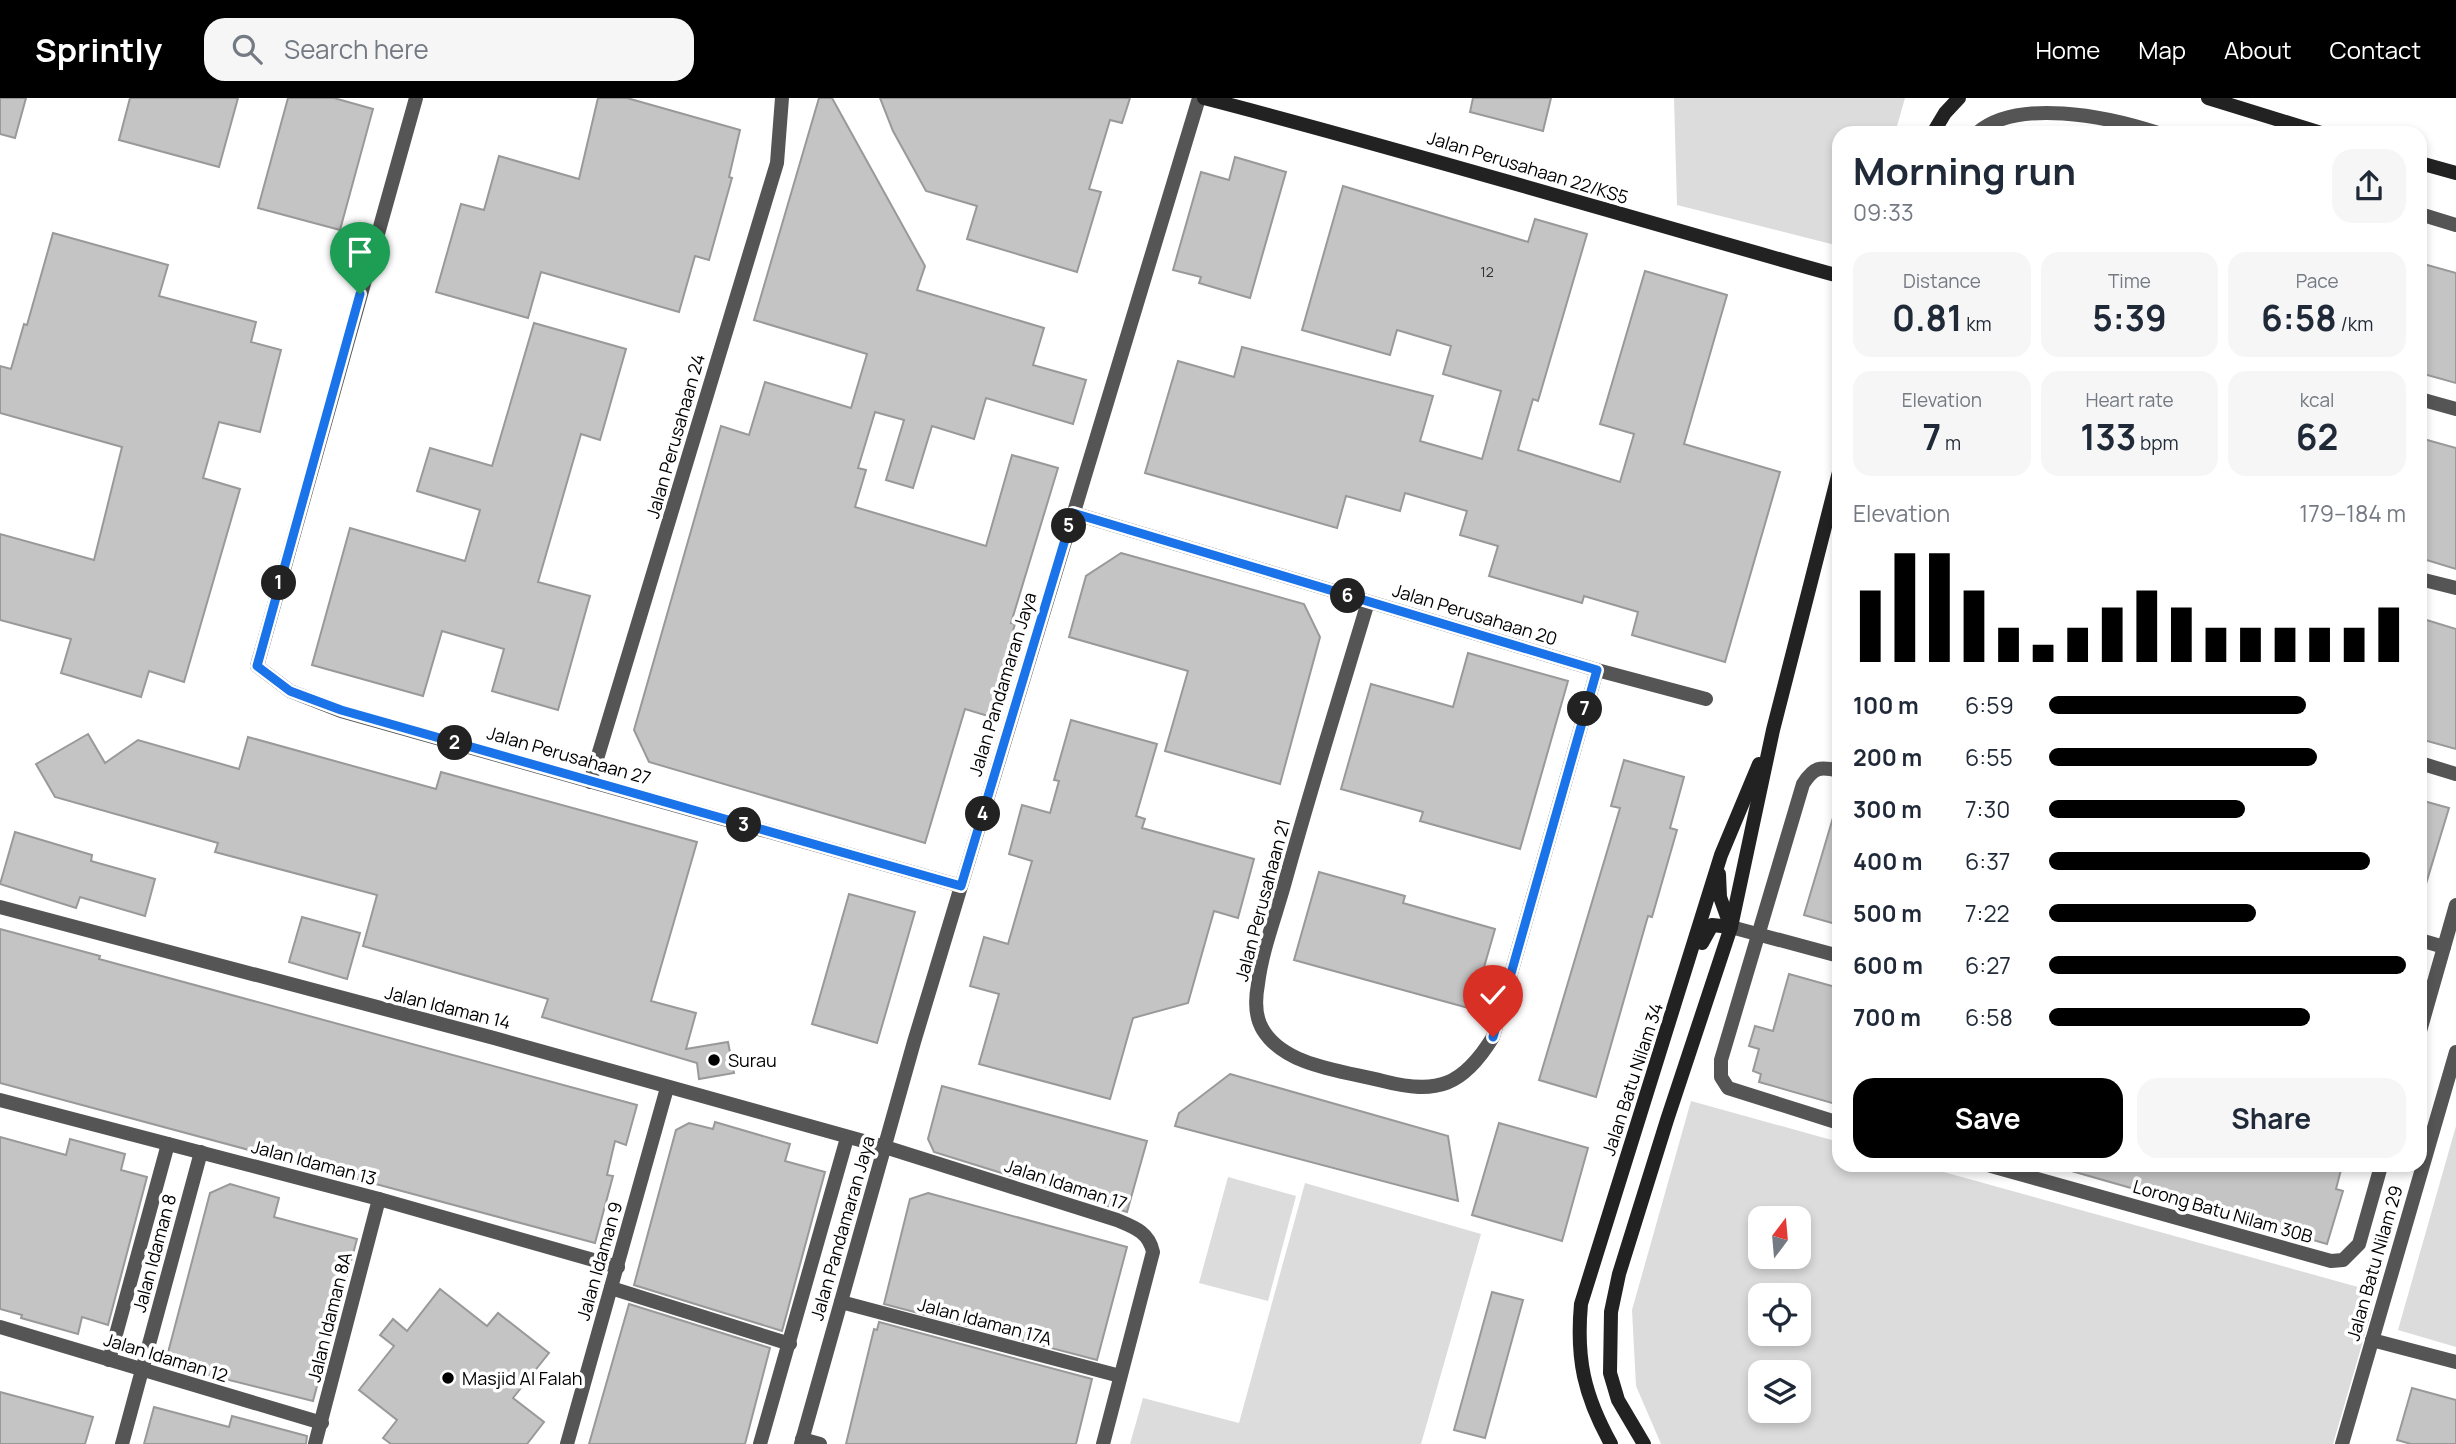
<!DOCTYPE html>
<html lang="en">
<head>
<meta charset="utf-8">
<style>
	:root { --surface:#fff; --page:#f6f6f7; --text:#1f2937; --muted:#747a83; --accent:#000 }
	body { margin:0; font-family:Manrope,sans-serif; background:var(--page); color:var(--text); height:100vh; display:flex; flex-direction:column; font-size:26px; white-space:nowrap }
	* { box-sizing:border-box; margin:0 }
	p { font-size:23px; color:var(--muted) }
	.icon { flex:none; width:38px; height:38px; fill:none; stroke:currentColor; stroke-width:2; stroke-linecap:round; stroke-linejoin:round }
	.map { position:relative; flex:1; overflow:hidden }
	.drawer { position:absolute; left:1832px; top:28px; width:595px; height:1046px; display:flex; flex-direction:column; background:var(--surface); border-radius:21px; box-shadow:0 4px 10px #0003 }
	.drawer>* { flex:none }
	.needle { width:46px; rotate:16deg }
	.fabs { position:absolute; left:1748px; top:1108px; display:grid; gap:14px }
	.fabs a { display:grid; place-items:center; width:63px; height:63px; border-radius:14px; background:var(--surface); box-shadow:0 4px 10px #0003; font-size:35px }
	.pin { position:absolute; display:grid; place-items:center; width:60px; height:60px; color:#fff; margin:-72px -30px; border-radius:50% 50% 50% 0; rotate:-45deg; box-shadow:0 0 7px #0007 }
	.pin .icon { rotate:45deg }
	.km { position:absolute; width:35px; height:35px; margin:-18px; border-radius:50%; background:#222; color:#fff; font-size:19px; line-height:35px; text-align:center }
	.round { display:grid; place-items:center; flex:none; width:74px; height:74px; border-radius:21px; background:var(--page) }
	.summary { display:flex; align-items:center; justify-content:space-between; height:119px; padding:0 21px }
	h1 { font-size:38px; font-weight:700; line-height:52px }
	.metrics { display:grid; grid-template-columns:repeat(3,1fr); gap:10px; height:119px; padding:7px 21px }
	.metrics div { display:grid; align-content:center; border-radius:18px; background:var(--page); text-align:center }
	.metrics b { font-size:35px; font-weight:700 }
	.metrics small { font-size:19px; font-weight:400 }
	.metrics p { font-size:19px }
	.chart { height:196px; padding:14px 21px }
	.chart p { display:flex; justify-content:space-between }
	.chart svg { width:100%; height:126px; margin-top:7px; stroke:var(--accent); stroke-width:6 }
	.cta { display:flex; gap:14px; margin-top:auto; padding:14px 21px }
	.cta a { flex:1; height:80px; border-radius:21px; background:var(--accent); color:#fff; font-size:28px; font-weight:700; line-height:80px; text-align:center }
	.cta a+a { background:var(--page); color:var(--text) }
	ul { padding:0 21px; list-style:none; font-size:23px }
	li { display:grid; grid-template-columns:112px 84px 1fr; align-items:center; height:52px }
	li i { height:18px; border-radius:9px; background:var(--accent) }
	header { display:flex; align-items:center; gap:42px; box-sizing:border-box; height:98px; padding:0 35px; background:var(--accent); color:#fff }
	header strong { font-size:33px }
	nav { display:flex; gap:38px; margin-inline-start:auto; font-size:24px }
	.search { width:490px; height:63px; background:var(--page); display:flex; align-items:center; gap:18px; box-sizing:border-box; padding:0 24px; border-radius:21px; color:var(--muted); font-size:26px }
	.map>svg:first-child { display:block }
	.green { fill:#dcdcdc; fill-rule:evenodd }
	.building { fill:#c4c4c4; stroke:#999; stroke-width:2 }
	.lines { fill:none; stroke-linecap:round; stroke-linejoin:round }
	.street { stroke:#555; stroke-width:14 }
	.secondary { stroke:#222; stroke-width:14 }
	.route-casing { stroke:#fff; stroke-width:14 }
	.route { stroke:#1a73e8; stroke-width:9 }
	.poi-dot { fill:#000; stroke:#fff; stroke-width:2.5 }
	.labels { text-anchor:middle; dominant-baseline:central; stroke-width:7; stroke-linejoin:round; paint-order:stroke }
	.number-label { font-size:14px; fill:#313131 }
	.street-label { font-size:18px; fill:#000; stroke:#fff }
	.poi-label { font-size:18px; fill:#000; stroke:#fff; text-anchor:start }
</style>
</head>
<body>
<header>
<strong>Sprintly</strong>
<div class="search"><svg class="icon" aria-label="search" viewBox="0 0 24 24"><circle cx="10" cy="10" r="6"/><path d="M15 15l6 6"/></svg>Search here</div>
<nav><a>Home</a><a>Map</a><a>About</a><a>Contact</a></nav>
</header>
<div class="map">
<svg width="2456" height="1346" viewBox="0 0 2456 1346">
	<rect width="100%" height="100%" fill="#fff"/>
	<g class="green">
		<path d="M 1674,0 L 1905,0 L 1895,35 L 1839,35 L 1839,148 L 1677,107 Z"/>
		<path d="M 1691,1003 L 1839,1044 L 1839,1068 L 1922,1068 L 2358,1189 L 2372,1212 L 2333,1346 L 1661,1346 L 1636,1288 L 1632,1212 ZM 1760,1120 L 1799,1120 L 1799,1158 L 1760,1158 ZM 1799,1197 L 1799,1236 L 1760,1236 L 1760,1197 ZM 1799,1274 L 1799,1312 L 1760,1312 L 1760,1274 Z"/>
		<path d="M 2456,1028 L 2456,1249 L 2398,1232 Z"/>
		<path d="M 1228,1079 L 1296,1098 L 1268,1203 L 1199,1185 Z"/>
		<path d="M 1305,1085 L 1481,1136 L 1421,1346 L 1130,1346 L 1143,1300 L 1239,1325 Z"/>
	</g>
	<g class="building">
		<path d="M 0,0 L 26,0 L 15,40 L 0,36 Z"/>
		<path d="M 130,0 L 238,0 L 219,69 L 119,42 Z"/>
		<path d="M 288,0 L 334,0 L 373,11 L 340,132 L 258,110 Z"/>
		<path d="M 598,0 L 627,0 L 740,32 L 729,79 L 732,80 L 709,162 L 695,158 L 679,214 L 541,174 L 528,220 L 436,194 L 461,106 L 484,112 L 499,58 L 579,81 Z"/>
		<path d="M 819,0 L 832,0 L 925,168 L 917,192 L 1044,230 L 1033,267 L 1086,282 L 1073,326 L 986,300 L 974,341 L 932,328 L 913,390 L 886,382 L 904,322 L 875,314 L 858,370 L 866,372 L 855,409 L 986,448 L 1012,357 L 1058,370 L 1011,525 L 1015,526 L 988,618 L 965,611 L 925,745 L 649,664 L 634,632 L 721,328 L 749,337 L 765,284 L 851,310 L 867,256 L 754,222 Z"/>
		<path d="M 880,0 L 1130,0 L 1122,25 L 1110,22 L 1089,91 L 1101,94 L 1077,174 L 967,141 L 977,108 L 926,93 L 893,33 Z"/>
		<path d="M 1473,0 L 1551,0 L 1543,33 L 1470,14 Z"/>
		<path d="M 1235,59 L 1286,74 L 1250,200 L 1199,185 L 1201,179 L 1173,172 L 1201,74 L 1229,82 Z"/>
		<path d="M 1343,88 L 1528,144 L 1535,121 L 1587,136 L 1538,303 L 1533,301 L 1518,352 L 1620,384 L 1634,336 L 1600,326 L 1645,173 L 1727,197 L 1684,346 L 1780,374 L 1725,564 L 1632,537 L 1638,514 L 1584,498 L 1582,505 L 1489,478 L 1498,448 L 1460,437 L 1467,413 L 1405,395 L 1400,413 L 1346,398 L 1337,430 L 1145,375 L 1178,263 L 1234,279 L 1242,249 L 1433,298 L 1420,343 L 1482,361 L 1501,293 L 1443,276 L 1451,248 L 1397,232 L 1390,257 L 1302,232 Z"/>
		<path d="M 53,135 L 168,167 L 159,198 L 256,224 L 251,244 L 281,252 L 260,334 L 219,324 L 203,380 L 240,391 L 184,584 L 149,573 L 141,599 L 61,575 L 71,541 L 0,522 L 0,436 L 94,462 L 122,349 L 0,315 L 0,268 L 11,271 L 24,226 L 27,227 Z"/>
		<path d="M 2420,165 L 2456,175 L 2456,285 L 2420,275 Z"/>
		<path d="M 534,225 L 626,251 L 600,342 L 581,336 L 538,484 L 590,498 L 558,612 L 492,593 L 504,551 L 442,533 L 423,598 L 312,567 L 350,430 L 465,463 L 480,412 L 417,393 L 430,350 L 492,368 Z"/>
		<path d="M 2420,340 L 2456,350 L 2456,471 L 2420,460 Z"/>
		<path d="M 1121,455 L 1304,506 L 1320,539 L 1280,686 L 1165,653 L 1188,573 L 1069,539 L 1086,478 Z"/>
		<path d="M 2420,520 L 2456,531 L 2456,651 L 2420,641 Z"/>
		<path d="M 1468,555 L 1568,583 L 1520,751 L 1420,723 L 1423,714 L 1341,691 L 1371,586 L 1453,609 Z"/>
		<path d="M 1071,622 L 1157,646 L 1136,718 L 1145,721 L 1142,730 L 1254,761 L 1238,820 L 1214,813 L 1188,905 L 1133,920 L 1110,1001 L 979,966 L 999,896 L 970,888 L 984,839 L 1008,846 L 1032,763 L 1009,756 L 1022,707 L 1050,715 L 1059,683 L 1054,682 Z"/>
		<path d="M 88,636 L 105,665 L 138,642 L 239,671 L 248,639 L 436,691 L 441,674 L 697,744 L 651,903 L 696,915 L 686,951 L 728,944 L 734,975 L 699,981 L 697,965 L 542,919 L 548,901 L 363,848 L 377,797 L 215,754 L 218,745 L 55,699 L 36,666 Z"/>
		<path d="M 1624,662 L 1684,679 L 1670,730 L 1677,732 L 1652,819 L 1648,818 L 1596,999 L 1539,982 L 1620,710 L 1611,708 Z"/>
		<path d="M 2420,702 L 2449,710 L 2425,789 L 2420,788 Z"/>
		<path d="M 1835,713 L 1839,713 L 1839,827 L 1804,817 Z"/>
		<path d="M 15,734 L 92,757 L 91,763 L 155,781 L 145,818 L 80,799 L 76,810 L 0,786 Z"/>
		<path d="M 1319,774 L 1405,798 L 1403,805 L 1495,831 L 1472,911 L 1294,862 Z"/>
		<path d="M 849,796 L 915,814 L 877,945 L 812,926 Z"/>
		<path d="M 302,819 L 360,835 L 347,881 L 289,864 Z"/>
		<path d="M 0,831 L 100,858 L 99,861 L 637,1007 L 626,1047 L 615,1043 L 607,1077 L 613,1078 L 595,1145 L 0,985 Z"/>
		<path d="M 1789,876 L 1839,890 L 1839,1007 L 1759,984 L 1761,976 L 1753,973 L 1759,951 L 1749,948 L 1755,928 L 1773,933 Z"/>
		<path d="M 1230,976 L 1448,1038 L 1458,1103 L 1175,1028 L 1179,1015 Z"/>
		<path d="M 942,988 L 1147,1043 L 1127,1114 L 934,1054 L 928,1041 Z"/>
		<path d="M 715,1024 L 790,1046 L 785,1063 L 825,1074 L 782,1233 L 634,1187 L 676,1032 L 689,1025 L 713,1031 Z"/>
		<path d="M 1499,1025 L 1588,1050 L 1562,1143 L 1472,1117 Z"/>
		<path d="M 0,1039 L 66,1057 L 70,1041 L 125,1056 L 121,1072 L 147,1079 L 108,1227 L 82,1219 L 78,1236 L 21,1220 L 22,1217 L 0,1211 Z"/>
		<path d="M 2069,1068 L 2342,1068 L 2336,1091 L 2343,1093 L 2327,1146 L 2068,1072 Z"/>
		<path d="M 230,1086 L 279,1100 L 274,1119 L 357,1141 L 313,1303 L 165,1266 L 210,1095 Z"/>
		<path d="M 928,1095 L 1127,1149 L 1097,1262 L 884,1206 L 910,1101 Z"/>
		<path d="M 440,1191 L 487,1228 L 498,1215 L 549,1255 L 513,1300 L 544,1324 L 527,1346 L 391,1346 L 383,1340 L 397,1322 L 359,1292 L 394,1248 L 380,1237 L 393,1221 L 407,1233 Z"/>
		<path d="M 1492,1194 L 1523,1202 L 1485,1340 L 1454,1332 Z"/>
		<path d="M 629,1206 L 770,1250 L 745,1346 L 589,1346 Z"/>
		<path d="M 879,1224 L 1092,1281 L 1076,1346 L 846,1346 L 874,1231 L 877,1232 Z"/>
		<path d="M 2412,1290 L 2456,1302 L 2456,1346 L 2411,1346 L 2397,1342 Z"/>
		<path d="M 0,1294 L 93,1319 L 85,1346 L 0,1346 Z"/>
		<path d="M 154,1309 L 229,1329 L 232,1318 L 307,1338 L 306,1346 L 144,1346 Z"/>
	</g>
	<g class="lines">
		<g class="street">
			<path d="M 416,0 L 257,568 L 290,593 L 341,613 L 961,788"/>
			<path d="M 1977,35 C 2017,0 2106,18 2158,35"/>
			<path d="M 2420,116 L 2456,127"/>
			<path d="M 2420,301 L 2456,311"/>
			<path d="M 1073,415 L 1597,572 L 1706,601"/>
			<path d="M 2420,481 L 2456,490"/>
			<path d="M 1368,504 C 1340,597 1311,690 1285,784 C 1276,817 1262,852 1258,886 C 1255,902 1255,919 1263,932 C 1286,969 1344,973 1383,983 C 1437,997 1463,988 1493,939 L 1597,572"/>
			<path d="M 2420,665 L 2456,676"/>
			<path d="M 1839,673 C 1820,668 1814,669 1803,686 L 1721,962 L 1721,979 L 1728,990 L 1839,1025"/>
			<path d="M 590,684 L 777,65 L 782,0"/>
			<path d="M 0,809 L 494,940 L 885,1049 L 1117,1122 C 1134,1129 1149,1134 1153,1154 L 1103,1346"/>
			<path d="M 1731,829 L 1839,858"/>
			<path d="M 2420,842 L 2444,849"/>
			<path d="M 2420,933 L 2456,807"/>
			<path d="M 0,1002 L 379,1101 L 618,1169"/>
			<path d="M 1991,1068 L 2331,1163 L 2343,1162 L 2359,1146 L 2381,1068"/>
			<path d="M 611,1190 L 790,1246"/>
			<path d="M 841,1204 L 1120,1278"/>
			<path d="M 0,1229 L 322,1325"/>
			<path d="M 2372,1242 L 2456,1264"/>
			<path d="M 109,1262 L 168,1046"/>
			<path d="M 802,1341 L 820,1346"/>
			<path d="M 122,1346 L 201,1054"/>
			<path d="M 315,1346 L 379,1101"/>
			<path d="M 567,1346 L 667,990"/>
			<path d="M 760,1346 L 847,1040"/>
			<path d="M 801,1346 L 914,944 L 1199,0"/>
			<path d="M 2342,1346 L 2456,954"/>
		</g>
		<g class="secondary">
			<path d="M 1204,0 C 1417,55 1627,119 1839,178"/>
			<path d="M 2208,0 L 2321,35"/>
			<path d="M 1933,35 L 1945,15 L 1959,0"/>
			<path d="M 2420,65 L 2456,75"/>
			<path d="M 1719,776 L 1720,799 L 1730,827"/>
			<path d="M 1702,845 L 1712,827 L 1731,829"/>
			<path d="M 1611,1346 C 1584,1297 1576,1261 1581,1206 L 1721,757 L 1759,666"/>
			<path d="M 1644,1346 L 1618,1302 L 1610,1275 L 1611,1214 L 1619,1176 L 1667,1022 L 1731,829 L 1773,632 L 1839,374"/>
		</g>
	</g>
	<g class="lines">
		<g class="route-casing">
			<path id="route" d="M 360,196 L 257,568 L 290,593 L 341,612 L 961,788 L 1073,415 L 1597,572 L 1493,939"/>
		</g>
		<use href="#route" class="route"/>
	</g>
	<g class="poi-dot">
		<circle cx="714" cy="962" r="7"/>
		<circle cx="448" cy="1280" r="7"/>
	</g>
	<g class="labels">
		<g class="number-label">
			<text x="1487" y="173">12</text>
		</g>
		<g class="street-label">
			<text transform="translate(1528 69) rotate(17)">Jalan Perusahaan 22/KS5</text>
			<text transform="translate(675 338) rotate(-74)">Jalan Perusahaan 24</text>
			<text transform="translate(1475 516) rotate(17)">Jalan Perusahaan 20</text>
			<text transform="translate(1002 586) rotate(-73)">Jalan Pandamaran Jaya</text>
			<text transform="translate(569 657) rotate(16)">Jalan Perusahaan 27</text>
			<text transform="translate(1262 802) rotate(-75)">Jalan Perusahaan 21</text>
			<text transform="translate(448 909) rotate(14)">Jalan Idaman 14</text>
			<text transform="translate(1632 981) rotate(-72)">Jalan Batu Nilam 34</text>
			<text transform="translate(314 1064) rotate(15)">Jalan Idaman 13</text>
			<text transform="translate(1066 1086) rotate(18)">Jalan Idaman 17</text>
			<text transform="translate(2223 1113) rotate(16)">Lorong Batu Nilam 30B</text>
			<text transform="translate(842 1130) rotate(-74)">Jalan Pandamaran Jaya</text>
			<text transform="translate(154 1155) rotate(-75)">Jalan Idaman 8</text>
			<text transform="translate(599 1163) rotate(-74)">Jalan Idaman 9</text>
			<text transform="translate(2374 1165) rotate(-74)">Jalan Batu Nilam 29</text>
			<text transform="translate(329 1219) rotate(-76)">Jalan Idaman 8A</text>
			<text transform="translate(985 1223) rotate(15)">Jalan Idaman 17A</text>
			<text transform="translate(166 1259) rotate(17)">Jalan Idaman 12</text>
		</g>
		<g class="poi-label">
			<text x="728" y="962">Surau</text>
			<text x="462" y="1280">Masjid Al Falah</text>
		</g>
	</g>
</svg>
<div class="fabs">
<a><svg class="needle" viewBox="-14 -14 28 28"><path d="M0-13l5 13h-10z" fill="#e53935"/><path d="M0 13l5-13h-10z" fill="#747a83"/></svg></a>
<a><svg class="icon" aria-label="locate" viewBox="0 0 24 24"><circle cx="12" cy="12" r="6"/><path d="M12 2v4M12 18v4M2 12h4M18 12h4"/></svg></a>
<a><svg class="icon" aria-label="layers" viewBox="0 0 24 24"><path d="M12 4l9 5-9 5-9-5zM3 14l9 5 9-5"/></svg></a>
</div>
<div class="pin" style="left:360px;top:196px;background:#1e9e55"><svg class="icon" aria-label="arrive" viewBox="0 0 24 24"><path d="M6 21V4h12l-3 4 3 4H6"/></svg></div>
<div class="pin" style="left:1493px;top:939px;background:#d93025"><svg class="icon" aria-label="check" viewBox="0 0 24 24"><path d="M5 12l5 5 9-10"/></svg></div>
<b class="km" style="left:279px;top:485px">1</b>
<b class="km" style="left:455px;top:645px">2</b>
<b class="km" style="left:744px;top:727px">3</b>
<b class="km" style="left:983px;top:716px">4</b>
<b class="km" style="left:1069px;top:428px">5</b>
<b class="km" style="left:1348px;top:498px">6</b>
<b class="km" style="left:1585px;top:611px">7</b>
<section class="drawer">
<div class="summary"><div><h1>Morning run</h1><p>09:33</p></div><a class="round"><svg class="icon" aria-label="share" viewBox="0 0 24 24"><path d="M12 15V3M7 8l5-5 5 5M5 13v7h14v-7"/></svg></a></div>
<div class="metrics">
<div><p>Distance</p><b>0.81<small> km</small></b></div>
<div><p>Time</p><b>5:39</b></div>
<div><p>Pace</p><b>6:58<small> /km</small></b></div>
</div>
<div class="metrics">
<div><p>Elevation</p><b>7<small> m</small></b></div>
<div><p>Heart rate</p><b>133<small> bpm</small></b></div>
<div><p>kcal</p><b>62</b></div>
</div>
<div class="chart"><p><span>Elevation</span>179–184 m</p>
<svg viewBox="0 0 160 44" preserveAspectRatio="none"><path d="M5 44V19M15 44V6M25 44V6M35 44V19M45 44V32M55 44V38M65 44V32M75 44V25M85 44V19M95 44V25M105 44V32M115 44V32M125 44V32M135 44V32M145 44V32M155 44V25"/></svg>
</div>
<ul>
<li><b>100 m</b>6:59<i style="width:72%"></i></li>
<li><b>200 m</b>6:55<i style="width:75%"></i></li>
<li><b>300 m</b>7:30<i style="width:55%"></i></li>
<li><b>400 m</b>6:37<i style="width:90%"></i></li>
<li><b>500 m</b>7:22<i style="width:58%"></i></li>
<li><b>600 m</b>6:27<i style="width:100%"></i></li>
<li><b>700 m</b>6:58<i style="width:73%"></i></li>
</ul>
<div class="cta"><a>Save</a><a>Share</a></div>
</section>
</div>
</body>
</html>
